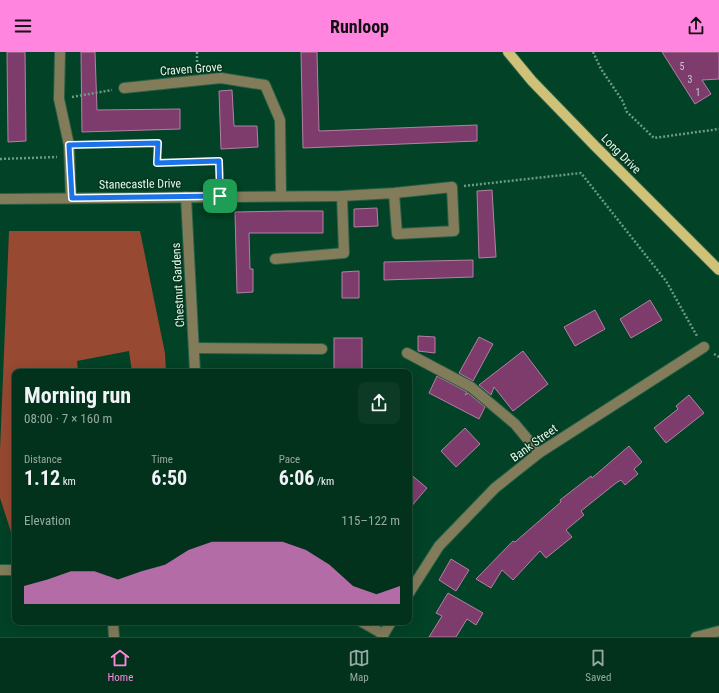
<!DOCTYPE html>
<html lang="en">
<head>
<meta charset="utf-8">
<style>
	:root { --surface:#02321c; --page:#0c3a25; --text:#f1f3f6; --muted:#96aaa3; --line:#234d3b; --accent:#ff85df }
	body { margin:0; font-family:"Roboto Condensed",sans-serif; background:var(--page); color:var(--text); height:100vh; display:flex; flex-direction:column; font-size:15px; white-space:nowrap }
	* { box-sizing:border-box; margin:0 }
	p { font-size:13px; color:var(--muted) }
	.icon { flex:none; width:22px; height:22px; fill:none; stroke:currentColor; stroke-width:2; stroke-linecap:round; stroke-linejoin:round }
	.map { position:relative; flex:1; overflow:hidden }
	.drawer { position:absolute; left:12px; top:317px; width:400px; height:256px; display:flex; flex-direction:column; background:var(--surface); border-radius:8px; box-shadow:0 4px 16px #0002,0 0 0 1px var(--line) }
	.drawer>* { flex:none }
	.pin { position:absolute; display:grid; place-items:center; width:34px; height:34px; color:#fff; margin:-17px; border-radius:8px; box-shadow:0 2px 6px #0006 }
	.round { display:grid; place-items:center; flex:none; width:42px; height:42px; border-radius:8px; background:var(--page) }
	.headline { display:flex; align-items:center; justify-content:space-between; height:68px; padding:0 12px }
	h1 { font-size:22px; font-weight:700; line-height:30px }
	.figures { display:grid; grid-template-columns:repeat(3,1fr); gap:6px; height:68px; padding:4px 12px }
	.figures div { display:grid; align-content:center }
	.figures b { font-size:20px; font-weight:700 }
	.figures small { font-size:11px; font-weight:400 }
	.figures p { font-size:11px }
	.chart { height:112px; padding:8px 12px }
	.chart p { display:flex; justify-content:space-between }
	.chart svg { width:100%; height:72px; margin-top:4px; fill:var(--accent); opacity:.7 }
	header { display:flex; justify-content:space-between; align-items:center; height:52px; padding:0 12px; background:var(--accent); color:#111; font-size:18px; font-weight:700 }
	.menu { display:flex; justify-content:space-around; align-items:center; height:56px; border-top:1px solid var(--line); background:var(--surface); font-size:11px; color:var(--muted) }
	.menu a { display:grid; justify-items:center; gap:2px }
	.menu .on { color:var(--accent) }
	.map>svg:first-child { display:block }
	.forest { fill:#974931 }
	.building { fill:#7e3c6d; stroke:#b281a3 }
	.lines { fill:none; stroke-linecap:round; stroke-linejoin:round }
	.minor-casing { stroke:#256045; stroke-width:12 }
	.major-casing { stroke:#256045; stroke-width:12 }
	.path { stroke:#6c9b84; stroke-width:2.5; stroke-dasharray:2 2; stroke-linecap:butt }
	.minor { stroke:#837c5a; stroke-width:10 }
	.major { stroke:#d0c178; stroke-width:10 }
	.route-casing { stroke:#fff; stroke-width:8 }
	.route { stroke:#1a73e8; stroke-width:5 }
	.labels { text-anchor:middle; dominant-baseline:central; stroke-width:3; stroke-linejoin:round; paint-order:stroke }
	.number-label { font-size:10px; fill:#c6cbca }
	.street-label { font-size:12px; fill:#defbe9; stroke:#083520 }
</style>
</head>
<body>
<header><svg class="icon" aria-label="menu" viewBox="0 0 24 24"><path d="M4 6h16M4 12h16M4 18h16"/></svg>Runloop<svg class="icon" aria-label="share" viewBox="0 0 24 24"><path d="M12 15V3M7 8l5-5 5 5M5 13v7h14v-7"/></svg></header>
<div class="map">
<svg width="719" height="585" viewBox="0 0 719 585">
	<rect width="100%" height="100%" fill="#024226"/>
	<path class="forest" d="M 9,179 L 140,179 L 165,301 L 166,320 L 132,320 L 129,299 L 77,309 L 78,320 L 15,320 L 15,482 L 12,483 L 0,446 L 0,398 Z"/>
	<g class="building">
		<path d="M 7,0 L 25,0 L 26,89 L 8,90 Z"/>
		<path d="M 81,0 L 95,0 L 97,58 L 180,57 L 180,77 L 82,80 Z"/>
		<path d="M 301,0 L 317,0 L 319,79 L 477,73 L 477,89 L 303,96 Z"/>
		<path d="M 662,0 L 719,0 L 719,27 L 702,28 L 711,42 L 695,52 Z"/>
		<path d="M 232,38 L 234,74 L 257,74 L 258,95 L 221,97 L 219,39 Z"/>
		<path d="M 492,138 L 496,205 L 479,206 L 477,139 Z"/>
		<path d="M 377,156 L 378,174 L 354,175 L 354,157 Z"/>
		<path d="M 288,159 L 323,159 L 323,181 L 249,181 L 250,217 L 253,217 L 253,240 L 237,241 L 235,160 Z"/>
		<path d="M 473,208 L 473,225 L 384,228 L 384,210 Z"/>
		<path d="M 359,219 L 359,246 L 342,246 L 342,220 Z"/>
		<path d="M 650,248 L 662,268 L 631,286 L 620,267 Z"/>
		<path d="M 595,258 L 605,277 L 575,294 L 564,275 Z"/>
		<path d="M 418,284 L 435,285 L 435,301 L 418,299 Z"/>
		<path d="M 479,285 L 493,292 L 473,329 L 459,321 Z"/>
		<rect x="334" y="286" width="28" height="34"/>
		<path d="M 523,299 L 548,332 L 513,359 L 494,335 L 491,343 L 479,333 Z"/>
		<path d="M 437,324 L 467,340 L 465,343 L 468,341 L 485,355 L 479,367 L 429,341 Z"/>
		<path d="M 689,343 L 704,361 L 666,391 L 654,376 L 678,357 L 676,354 Z"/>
		<path d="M 465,376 L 480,392 L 456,415 L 441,399 Z"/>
		<path d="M 629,394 L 642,410 L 634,417 L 638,422 L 625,433 L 621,428 L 616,431 L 581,459 L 584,463 L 566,478 L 572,485 L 546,506 L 540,499 L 513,528 L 502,518 L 491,536 L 476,527 L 513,489 L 515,490 L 561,450 L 560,448 L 591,424 L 592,426 Z"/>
		<path d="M 409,421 L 427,436 L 409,457 Z"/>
		<path d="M 451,507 L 469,518 L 456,539 L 439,528 Z"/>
		<path d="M 448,541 L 483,561 L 476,573 L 467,567 L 456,585 L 429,585 L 442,564 L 436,561 Z"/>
	</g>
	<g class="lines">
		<g class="minor-casing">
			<g id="minor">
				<path d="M 60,0 L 59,47 L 69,93 L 71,146"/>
				<path d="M 124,36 L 221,26 L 265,33 L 280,68 L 281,144"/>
				<path d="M 186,145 L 195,320"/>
				<path d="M 0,147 L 342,144 L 394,141 L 452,135 L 454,179 L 397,182 L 394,141"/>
				<path d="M 275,207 L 344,201 L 342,144"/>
				<path d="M 194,296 L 322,297"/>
				<path d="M 407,301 L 471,335 L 515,372 L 539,401"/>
				<path d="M 0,518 L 15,518"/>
				<path d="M 409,541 L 439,494 L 495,436 L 539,401 L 704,295"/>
				<path d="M 113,570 L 114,585"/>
				<path d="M 362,570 L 383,582"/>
				<path d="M 382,585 L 391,570"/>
				<path d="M 696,585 L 719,579"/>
			</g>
		</g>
		<g class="major-casing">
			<path id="major" d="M 508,0 L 532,29 L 595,94 L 719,218"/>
		</g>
		<g class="path">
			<path d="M 197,0 L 197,16"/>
			<path d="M 593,0 L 601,17 L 622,48 L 627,60 L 654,86 L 719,77"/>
			<path d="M 72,45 L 112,38"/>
			<path d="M 82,93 L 158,91 L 157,111 L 219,109 L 220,132"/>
			<path d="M 0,107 L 57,105"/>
			<path d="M 464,134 L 581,121 L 666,229 L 697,284"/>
			<path d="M 714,302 L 719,305"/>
		</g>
		<use href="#minor" class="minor"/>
		<use href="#major" class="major"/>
	</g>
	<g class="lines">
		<g class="route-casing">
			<path id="route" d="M 158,91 L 157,111 L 219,109 L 220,144 L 72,146 L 69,93 Z"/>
		</g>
		<use href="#route" class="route"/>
	</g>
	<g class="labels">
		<g class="number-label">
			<text x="682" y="14">5</text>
			<text x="690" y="27">3</text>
			<text x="698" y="40">1</text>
		</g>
		<g class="street-label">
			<text transform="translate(191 17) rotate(-4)">Craven Grove</text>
			<text transform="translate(621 102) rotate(45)">Long Drive</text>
			<text transform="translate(140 132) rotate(-1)">Stanecastle Drive</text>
			<text transform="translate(178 233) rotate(-93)">Chestnut Gardens</text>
			<text transform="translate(534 391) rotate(-36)">Bank Street</text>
		</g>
	</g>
</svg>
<div class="pin" style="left:220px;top:144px;background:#1e9e55"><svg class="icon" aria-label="arrive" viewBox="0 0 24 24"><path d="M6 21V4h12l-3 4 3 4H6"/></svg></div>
<section class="drawer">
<div class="headline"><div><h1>Morning run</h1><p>08:00 · 7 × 160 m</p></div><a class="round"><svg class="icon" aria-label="share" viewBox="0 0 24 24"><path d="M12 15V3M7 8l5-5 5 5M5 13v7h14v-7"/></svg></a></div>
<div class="figures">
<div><p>Distance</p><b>1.12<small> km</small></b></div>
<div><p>Time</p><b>6:50</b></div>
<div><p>Pace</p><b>6:06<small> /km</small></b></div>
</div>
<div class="chart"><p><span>Elevation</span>115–122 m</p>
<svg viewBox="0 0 160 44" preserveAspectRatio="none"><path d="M0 44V33L10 29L20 24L30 24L40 29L50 24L60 20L70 11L80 6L90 6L100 6L110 6L120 11L130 20L140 33L150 38L160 33V44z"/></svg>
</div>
</section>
</div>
<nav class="menu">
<a class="on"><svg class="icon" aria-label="home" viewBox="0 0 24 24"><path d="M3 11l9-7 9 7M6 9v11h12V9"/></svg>Home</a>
<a><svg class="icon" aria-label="map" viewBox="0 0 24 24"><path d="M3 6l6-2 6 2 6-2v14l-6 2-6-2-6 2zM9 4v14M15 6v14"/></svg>Map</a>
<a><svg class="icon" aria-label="saved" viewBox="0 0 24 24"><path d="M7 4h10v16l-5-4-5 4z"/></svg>Saved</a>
</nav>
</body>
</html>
